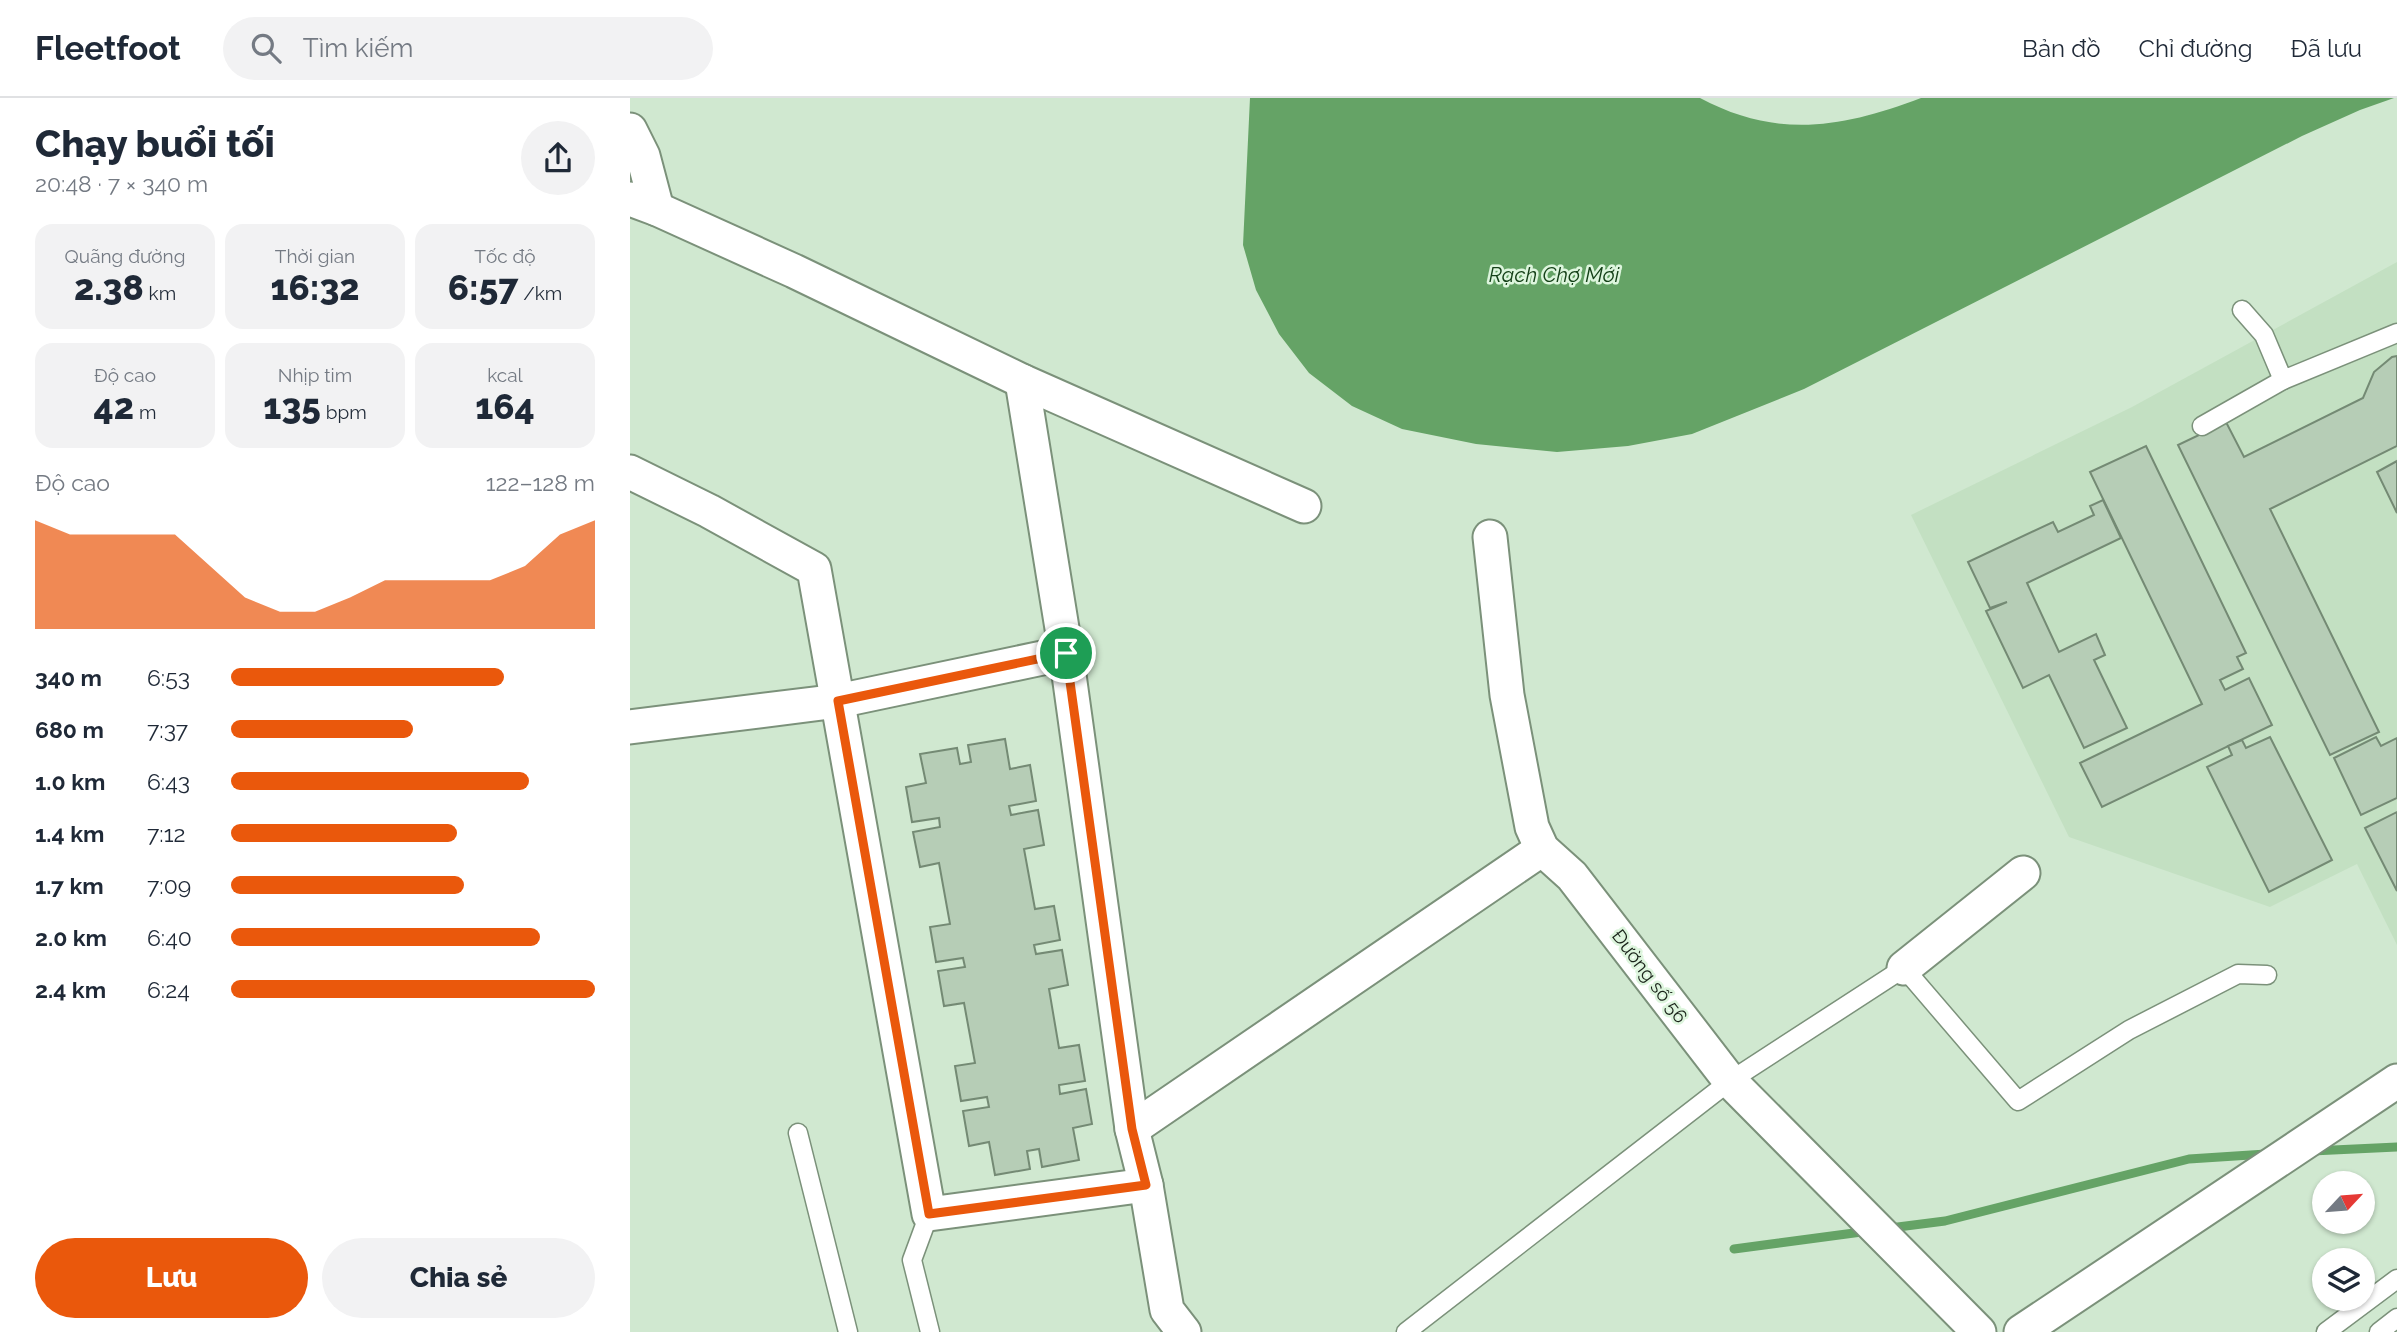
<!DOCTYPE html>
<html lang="vi">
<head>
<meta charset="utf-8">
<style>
	:root { --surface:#fff; --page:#f2f2f3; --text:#1f2937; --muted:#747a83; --line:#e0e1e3; --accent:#ea580c }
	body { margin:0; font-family:Raleway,sans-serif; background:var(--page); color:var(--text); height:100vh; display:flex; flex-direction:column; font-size:26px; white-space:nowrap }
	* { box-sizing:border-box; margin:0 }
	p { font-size:23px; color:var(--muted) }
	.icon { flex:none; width:38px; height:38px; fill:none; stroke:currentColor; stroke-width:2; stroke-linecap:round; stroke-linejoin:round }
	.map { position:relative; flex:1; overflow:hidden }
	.drawer { display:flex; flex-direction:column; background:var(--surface); width:630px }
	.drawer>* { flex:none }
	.needle { width:46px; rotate:64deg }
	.controls { position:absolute; left:1682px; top:1073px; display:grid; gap:14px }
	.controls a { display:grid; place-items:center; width:63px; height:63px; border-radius:50%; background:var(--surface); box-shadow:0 2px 5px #0004; font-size:35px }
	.pin { position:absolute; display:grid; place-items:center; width:60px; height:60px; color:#fff; margin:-30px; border:4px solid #fff; border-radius:50%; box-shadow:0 2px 7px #0007 }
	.round { display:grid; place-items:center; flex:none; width:74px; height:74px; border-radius:37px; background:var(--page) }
	.head { display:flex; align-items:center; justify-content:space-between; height:119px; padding:0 35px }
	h1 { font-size:38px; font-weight:800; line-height:52px }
	.figures { display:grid; grid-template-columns:repeat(3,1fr); gap:10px; height:119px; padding:7px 35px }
	.figures div { display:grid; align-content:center; border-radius:18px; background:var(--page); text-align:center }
	.figures b { font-size:35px; font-weight:800 }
	.figures small { font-size:19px; font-weight:400 }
	.figures p { font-size:19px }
	.chart { height:196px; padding:14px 35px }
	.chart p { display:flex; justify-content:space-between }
	.chart svg { width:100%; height:126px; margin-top:7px; fill:var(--accent); opacity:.7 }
	.primary-button { display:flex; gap:14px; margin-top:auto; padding:14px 35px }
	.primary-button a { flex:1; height:80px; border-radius:42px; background:var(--accent); color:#fff; font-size:28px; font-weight:800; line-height:80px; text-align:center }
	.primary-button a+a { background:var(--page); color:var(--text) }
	ul { padding:0 35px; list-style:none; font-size:23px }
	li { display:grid; grid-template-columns:112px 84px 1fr; align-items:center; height:52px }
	li i { height:18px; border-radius:9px; background:var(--accent) }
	header { display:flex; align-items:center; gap:42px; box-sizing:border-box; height:98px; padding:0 35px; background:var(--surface); border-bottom:2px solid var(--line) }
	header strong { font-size:33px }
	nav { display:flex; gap:38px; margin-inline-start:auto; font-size:24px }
	.search { width:490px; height:63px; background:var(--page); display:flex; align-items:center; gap:18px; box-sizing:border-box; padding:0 24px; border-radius:38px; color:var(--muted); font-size:26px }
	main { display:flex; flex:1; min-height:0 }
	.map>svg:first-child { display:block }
	.built { fill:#c3e0c2 }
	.water { fill:#65a366 }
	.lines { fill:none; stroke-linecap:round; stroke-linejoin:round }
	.stream { stroke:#65a366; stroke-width:9 }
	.building { fill:#b6cdb6; stroke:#748a74; stroke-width:2 }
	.service-casing { stroke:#7b917a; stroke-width:21 }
	.minor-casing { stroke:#7b917a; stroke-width:37 }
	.service { stroke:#fff; stroke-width:18 }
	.minor { stroke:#fff; stroke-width:33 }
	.route-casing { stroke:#fff; stroke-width:14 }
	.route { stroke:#ea580c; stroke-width:9 }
	.labels { text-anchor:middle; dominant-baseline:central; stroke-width:5; stroke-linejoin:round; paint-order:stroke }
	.street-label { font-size:19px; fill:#192219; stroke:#ddf5dd }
	.water-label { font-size:21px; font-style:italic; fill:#154118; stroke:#ddf5dd }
</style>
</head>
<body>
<header>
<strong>Fleetfoot</strong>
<div class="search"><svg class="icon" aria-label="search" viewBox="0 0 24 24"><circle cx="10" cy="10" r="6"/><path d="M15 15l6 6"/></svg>Tìm kiếm</div>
<nav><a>Bản đồ</a><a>Chỉ đường</a><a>Đã lưu</a></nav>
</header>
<main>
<section class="drawer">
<div class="head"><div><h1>Chạy buổi tối</h1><p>20:48 · 7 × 340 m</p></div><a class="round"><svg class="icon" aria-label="share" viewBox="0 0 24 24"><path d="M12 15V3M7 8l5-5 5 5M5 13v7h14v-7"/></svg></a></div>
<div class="figures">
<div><p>Quãng đường</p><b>2.38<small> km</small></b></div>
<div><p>Thời gian</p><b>16:32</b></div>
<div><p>Tốc độ</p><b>6:57<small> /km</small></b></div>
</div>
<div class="figures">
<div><p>Độ cao</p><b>42<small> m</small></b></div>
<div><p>Nhịp tim</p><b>135<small> bpm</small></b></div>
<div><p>kcal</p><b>164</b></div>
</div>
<div class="chart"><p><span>Độ cao</span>122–128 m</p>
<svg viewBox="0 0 160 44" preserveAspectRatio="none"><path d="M0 44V6L10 11L20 11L30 11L40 11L50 22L60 33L70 38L80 38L90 33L100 27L110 27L120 27L130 27L140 22L150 11L160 6V44z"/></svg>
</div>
<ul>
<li><b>340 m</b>6:53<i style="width:75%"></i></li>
<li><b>680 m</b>7:37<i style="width:50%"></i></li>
<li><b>1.0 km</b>6:43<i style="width:82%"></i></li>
<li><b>1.4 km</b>7:12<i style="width:62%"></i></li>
<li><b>1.7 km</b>7:09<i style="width:64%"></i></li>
<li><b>2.0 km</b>6:40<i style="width:85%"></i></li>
<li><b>2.4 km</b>6:24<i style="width:100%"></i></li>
</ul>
<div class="primary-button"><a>Lưu</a><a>Chia sẻ</a></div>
</section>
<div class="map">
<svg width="1767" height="1234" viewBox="0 0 1767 1234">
	<rect width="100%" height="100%" fill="#d0e8d0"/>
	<path class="built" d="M 1767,164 L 1767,847 L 1727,766 L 1640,809 L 1439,739 L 1281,417 L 1502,309 Z"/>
	<path class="water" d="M 620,0 L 1070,0 C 1147,41 1212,30 1291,0 L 1764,0 L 1730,12 L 1672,38 L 1174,291 L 1062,336 L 998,348 L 927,354 L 846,346 L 772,331 L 722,308 L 679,275 L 649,236 L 626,192 L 613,147 Z"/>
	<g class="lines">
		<g class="stream">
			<path d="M 1682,1053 L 1767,1049"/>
			<path d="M 1260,1130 L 1315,1123 L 1559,1061 L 1636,1056"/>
			<path d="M 1104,1151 L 1239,1133"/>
		</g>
	</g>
	<g class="building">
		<path d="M 1767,258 L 1767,348 L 1640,411 L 1749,634 L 1700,657 L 1548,347 L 1596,324 L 1614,359 L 1733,300 L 1744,274 L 1762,259 Z"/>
		<path d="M 1516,348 L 1616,555 L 1607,559 L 1613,571 L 1590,582 L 1595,592 L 1619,580 L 1642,627 L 1472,709 L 1450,665 L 1572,606 L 1460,374 Z"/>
		<path d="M 1767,363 L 1767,415 L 1747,374 Z"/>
		<path d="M 1473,402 L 1491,440 L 1397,485 L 1429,554 L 1466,536 L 1475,557 L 1464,562 L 1497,630 L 1454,650 L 1419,577 L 1393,590 L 1356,513 L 1377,504 L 1360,510 L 1338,464 L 1423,424 L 1428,434 L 1464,417 L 1460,408 Z"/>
		<path d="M 1640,639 L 1702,762 L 1639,794 L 1577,669 L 1602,657 L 1598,648 L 1612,642 L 1616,650 Z"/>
		<path d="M 1746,639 L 1751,648 L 1767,640 L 1767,700 L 1731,717 L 1704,660 Z"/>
		<path d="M 375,641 L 380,671 L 400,667 L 406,703 L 379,708 L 381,717 L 408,712 L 414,747 L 394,751 L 405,811 L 424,808 L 430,842 L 404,847 L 406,856 L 432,852 L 438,887 L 419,891 L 429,950 L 449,947 L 455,983 L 429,987 L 430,996 L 456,991 L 462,1026 L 443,1030 L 449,1062 L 412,1069 L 409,1051 L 397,1053 L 400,1071 L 365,1077 L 359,1044 L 339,1048 L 333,1013 L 359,1009 L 357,999 L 331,1003 L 325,968 L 345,965 L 334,905 L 314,908 L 308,873 L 335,869 L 333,860 L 306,864 L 300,829 L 320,826 L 309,765 L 290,769 L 283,734 L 310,729 L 309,720 L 282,724 L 276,689 L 296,685 L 290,656 L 327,650 L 330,666 L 341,664 L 338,647 Z"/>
		<path d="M 1767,714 L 1767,793 L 1735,730 Z"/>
	</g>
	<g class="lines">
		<g class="service-casing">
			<g id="service">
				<path d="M 1612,212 L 1634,237 L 1653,282 L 1767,235"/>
				<path d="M 1572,328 L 1653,282"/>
				<path d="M 168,1035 L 218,1234"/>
				<path d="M 299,1116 L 282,1162 L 300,1234"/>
				<path d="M 776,1234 L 1100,983 L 1274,870 L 1388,1003 L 1499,932 L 1608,876 L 1637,877"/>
				<path d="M 1696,1234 L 1767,1181"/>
				<path d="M 1749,1234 L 1767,1220"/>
			</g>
		</g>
		<g class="minor-casing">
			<g id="minor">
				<path d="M 0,32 L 13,58 L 27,111"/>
				<path d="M 0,101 L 27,111 L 164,173 L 392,283 L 674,408"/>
				<path d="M 392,283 L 436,555 L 502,1031 L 516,1087 L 537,1212 L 554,1234"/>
				<path d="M 0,374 L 79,413 L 184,471 L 299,1116 L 516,1087"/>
				<path d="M 860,439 L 877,597 L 902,729 L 912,751 L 942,778 L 1100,983 L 1349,1234"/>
				<path d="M 0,629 L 208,603 L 436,555"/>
				<path d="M 1274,870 L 1393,775"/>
				<path d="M 502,1031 L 912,751"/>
				<path d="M 1391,1234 L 1767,983"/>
			</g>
		</g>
		<use href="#service" class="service"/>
		<use href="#minor" class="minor"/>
	</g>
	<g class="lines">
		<g class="route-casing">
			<path id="route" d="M 436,555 L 502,1031 L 516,1087 L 299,1116 L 208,603 Z"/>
		</g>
		<use href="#route" class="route"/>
	</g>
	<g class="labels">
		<g class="street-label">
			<text transform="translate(1020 878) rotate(53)">Đường số 56</text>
		</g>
		<g class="water-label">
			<text x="924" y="176">Rạch Chợ Mới</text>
		</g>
	</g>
</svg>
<div class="controls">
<a><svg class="needle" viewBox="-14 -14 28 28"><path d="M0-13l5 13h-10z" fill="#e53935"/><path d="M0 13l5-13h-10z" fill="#747a83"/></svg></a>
<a><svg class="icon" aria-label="layers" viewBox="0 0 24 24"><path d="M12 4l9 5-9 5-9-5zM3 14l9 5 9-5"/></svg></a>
</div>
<div class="pin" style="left:436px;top:555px;background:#1e9e55"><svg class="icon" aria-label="arrive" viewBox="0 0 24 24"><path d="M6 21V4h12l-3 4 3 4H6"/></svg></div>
</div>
</main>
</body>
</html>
